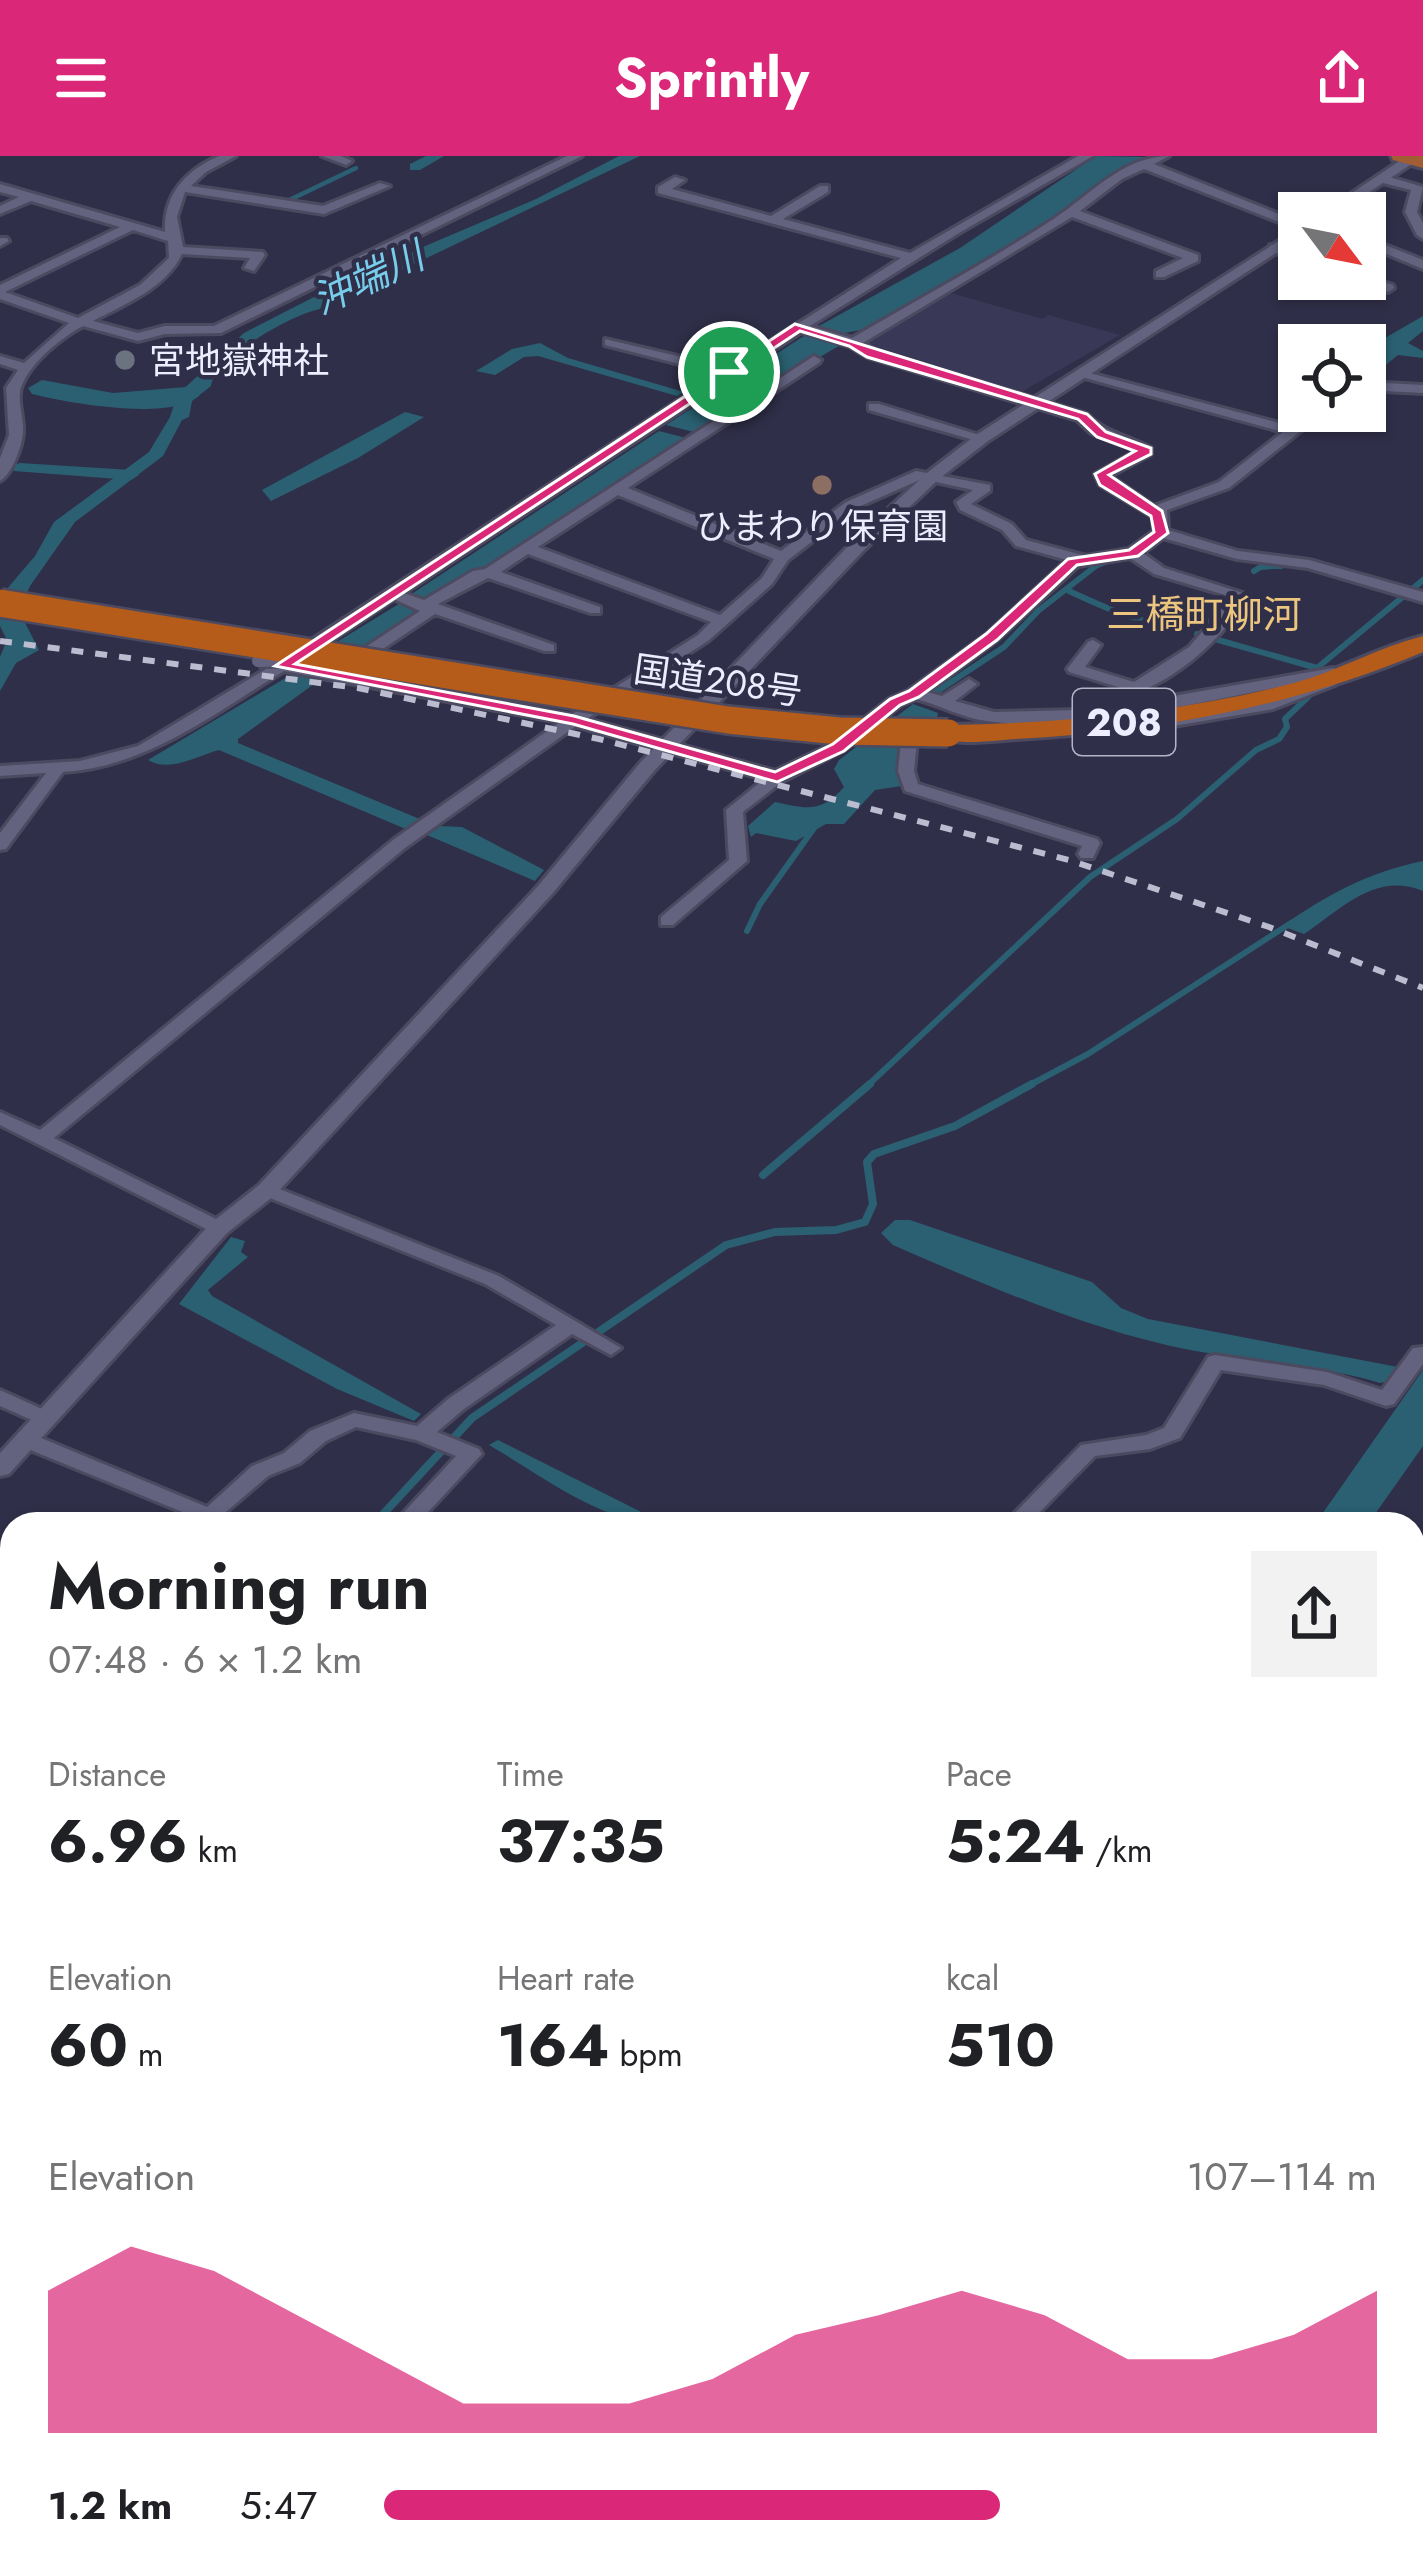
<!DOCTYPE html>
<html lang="en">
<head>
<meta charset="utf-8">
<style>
	:root { --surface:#fff; --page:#f2f2f2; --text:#202124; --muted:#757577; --accent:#db2777 }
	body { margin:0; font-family:Jost,"Noto Sans JP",sans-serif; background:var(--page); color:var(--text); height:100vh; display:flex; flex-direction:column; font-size:45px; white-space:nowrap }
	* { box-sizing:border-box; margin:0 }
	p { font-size:39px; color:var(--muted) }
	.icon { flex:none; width:66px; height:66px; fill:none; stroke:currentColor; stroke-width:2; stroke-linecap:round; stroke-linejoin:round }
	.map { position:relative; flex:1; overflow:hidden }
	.panel { position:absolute; left:0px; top:1356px; width:1425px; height:1062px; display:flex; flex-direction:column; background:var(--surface); border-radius:36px 36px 0 0; box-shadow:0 3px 9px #0004 }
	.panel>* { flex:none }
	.needle { width:78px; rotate:122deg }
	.controls { position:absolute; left:1278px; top:36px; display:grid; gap:24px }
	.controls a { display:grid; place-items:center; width:108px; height:108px; border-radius:0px; background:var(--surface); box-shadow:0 3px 9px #0004; font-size:60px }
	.pin { position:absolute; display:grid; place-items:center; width:102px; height:102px; color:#fff; margin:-51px; border:6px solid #fff; border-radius:50%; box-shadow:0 3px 12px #0007 }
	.round { display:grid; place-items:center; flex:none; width:126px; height:126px; border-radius:0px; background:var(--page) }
	.head { display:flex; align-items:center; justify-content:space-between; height:204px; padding:0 48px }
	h1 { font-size:66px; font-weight:700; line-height:90px }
	.stats { display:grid; grid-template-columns:repeat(3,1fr); gap:18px; height:204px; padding:12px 48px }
	.stats div { display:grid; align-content:center }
	.stats b { font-size:60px; font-weight:700 }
	.stats small { font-size:33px; font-weight:400 }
	.stats p { font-size:33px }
	.chart { height:336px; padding:24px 48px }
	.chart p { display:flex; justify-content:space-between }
	.chart svg { width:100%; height:216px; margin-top:12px; fill:var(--accent); opacity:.7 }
	ul { padding:0 48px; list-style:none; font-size:39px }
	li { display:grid; grid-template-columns:192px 144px 1fr; align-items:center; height:90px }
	li i { height:30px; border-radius:15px; background:var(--accent) }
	header { display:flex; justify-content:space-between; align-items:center; height:156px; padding:0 48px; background:var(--accent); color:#fff; font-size:54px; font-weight:700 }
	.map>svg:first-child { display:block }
	.built { fill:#3a3857 }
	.water { fill:#2a6071 }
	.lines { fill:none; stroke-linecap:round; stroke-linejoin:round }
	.stream-far3 { stroke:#2a6071; stroke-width:4.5 }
	.stream-far2 { stroke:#2a6071; stroke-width:6 }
	.stream-far1 { stroke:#2a6071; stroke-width:8 }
	.stream { stroke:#2a6071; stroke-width:9 }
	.canal { fill:#2a6071; fill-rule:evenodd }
	.river { fill:#2a6071; fill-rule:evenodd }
	.minor-casing { stroke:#4b4a60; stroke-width:6 }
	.tertiary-casing { stroke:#4b4a60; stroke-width:6 }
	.secondary-casing { stroke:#4b4a60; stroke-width:6 }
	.primary-casing { stroke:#4b4a60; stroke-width:6 }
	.trunk-casing { stroke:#4b4a60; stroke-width:6 }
	.motorway-casing { stroke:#4b4a60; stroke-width:6 }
	.minor { fill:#63627f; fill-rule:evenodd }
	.tertiary { fill:#63627f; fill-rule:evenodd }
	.secondary { fill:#63627f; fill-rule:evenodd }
	.primary { fill:#a15d33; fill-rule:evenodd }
	.trunk { fill:#b65c1a; fill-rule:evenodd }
	.motorway { fill:#cb5a00; fill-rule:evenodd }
	.rail { stroke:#bcbcd0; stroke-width:6; stroke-dasharray:12 12; stroke-linecap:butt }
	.pedestrian-bridge-casing { stroke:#4b4a60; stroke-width:16; stroke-linecap:butt }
	.trunk-bridge-casing { stroke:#4b4a60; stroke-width:32; stroke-linecap:butt }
	.pedestrian-bridge { stroke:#63627f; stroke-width:12 }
	.trunk-bridge { stroke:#b65c1a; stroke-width:27 }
	.route { fill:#db2777; stroke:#fff; stroke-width:3; fill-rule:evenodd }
	.worship-dot { fill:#6b7280; stroke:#302f49; stroke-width:4.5 }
	.education-dot { fill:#8d6e63; stroke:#302f49; stroke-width:4.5 }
	.labels { text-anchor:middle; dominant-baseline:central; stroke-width:9; stroke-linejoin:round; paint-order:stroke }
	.far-poi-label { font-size:36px; fill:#ededff; stroke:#302f49; text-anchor:start }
	.far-street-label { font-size:36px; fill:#ededff; stroke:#302f49 }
	.far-water-label { font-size:39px; font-style:italic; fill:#77cdea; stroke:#302f49 }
	.far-quarter-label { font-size:39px; fill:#ecc67e; stroke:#302f49 }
	.shield { fill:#302f49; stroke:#b4b4c8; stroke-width:3 }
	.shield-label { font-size:39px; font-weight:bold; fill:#ededff }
</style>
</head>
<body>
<header><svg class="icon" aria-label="menu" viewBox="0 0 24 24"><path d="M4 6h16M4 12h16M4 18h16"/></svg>Sprintly<svg class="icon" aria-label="share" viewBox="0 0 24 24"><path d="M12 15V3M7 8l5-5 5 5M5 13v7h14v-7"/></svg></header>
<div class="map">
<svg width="1423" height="2418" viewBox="0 0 1423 2418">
	<rect width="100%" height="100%" fill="#302f49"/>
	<path class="built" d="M 947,136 L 1043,163 L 1048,159 L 1120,179 L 1016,239 L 862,188 Z"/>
	<g class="water">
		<path d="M 619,0 L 640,0 L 320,153 C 290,159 214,203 211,230 L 192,245 L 189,261 L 182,264 L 163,300 L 75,366 L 30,430 L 19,455 L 39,494 L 16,507 L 0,535 L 0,501 L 7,484 L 0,470 L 0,441 L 35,400 L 54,366 L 149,296 L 170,261 L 177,239 L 244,177 L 357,119 L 536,43 Z"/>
		<path d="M 1096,0 L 1148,1 L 1127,10 L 1047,69 L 875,171 L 840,178 L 819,170 L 960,92 Z"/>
		<path d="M 1423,160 L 1423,175 L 1408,187 L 1423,195 L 1423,202 L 1398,199 L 1365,226 L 1365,200 L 1378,186 Z"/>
		<path d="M 804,180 L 842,188 L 694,276 L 666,269 Z"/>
		<path d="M 540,187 L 568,202 L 684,236 L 677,240 L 538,200 L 524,201 L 495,219 L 476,215 L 512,193 Z"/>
		<path d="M 405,256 L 424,261 L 358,302 L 271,345 L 262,334 Z"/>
		<path d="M 659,275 L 686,282 L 489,409 L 430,442 L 410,439 Z"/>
		<path d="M 402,446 L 421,456 L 360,497 L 327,492 Z"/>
		<path d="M 309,508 L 336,512 L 238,583 L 238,587 L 422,664 L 408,674 L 219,594 C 196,600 170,617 148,604 Z"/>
		<path d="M 913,548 L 938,557 L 936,567 L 901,597 L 902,630 L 875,634 L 844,668 L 826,668 L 796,685 L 756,677 L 751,681 L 748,670 L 775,646 C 807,653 821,657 844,631 L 834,613 L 839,604 Z"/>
		<path d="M 439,670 L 462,671 L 544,714 L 535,725 L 427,679 Z"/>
		<path d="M 1423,705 L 1423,735 C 1376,715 1341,753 1304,778 L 1282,770 C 1327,739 1368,716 1423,705 Z"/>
		<path d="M 895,1064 L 910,1064 L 1092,1126 L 1121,1152 L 1148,1163 L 1403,1212 L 1394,1224 L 1380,1227 C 1317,1208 1254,1206 1190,1194 C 1091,1175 985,1129 893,1089 L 881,1077 Z"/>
		<path d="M 231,1081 L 245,1085 L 241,1096 L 248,1101 L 208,1134 L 212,1140 L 421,1258 L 414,1265 L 337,1233 L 179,1148 Z"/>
		<path d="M 1423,1214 L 1423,1290 L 1368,1368 L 1307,1368 L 1320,1361 Z"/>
		<path d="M 498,1284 L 665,1368 C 602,1368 543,1320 489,1289 Z"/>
		<path d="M 1413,2152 L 1423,2156 L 1423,2316 L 1413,2307 Z"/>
		<path d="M 539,2406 L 642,2406 L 633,2418 L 526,2418 Z"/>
	</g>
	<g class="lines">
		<g class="stream-far3">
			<path d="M 279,49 L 356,12"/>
			<path d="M 1092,412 L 1123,400"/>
			<path d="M 1259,412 L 1281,410"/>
		</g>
		<g class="stream-far2">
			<path d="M 1266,409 L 1281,410"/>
			<path d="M 1254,415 L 1264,409"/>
			<path d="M 1069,435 C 1109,453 1163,481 1207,465"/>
			<path d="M 1197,478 L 1317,512"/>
			<path d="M 933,538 L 1004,491 L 1038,455 L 1097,409"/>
			<path d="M 747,775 L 760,748 L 814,672"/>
			<path d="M 866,931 L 1090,721 L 1177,663 L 1256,594 L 1279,583 L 1287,571 L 1285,563 L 1309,540 L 1317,512 L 1423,424"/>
			<path d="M 1026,931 L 1088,898 L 1291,767"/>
		</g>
		<g class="stream-far1">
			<path d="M 763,1019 L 870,928"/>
			<path d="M 374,1368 L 472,1262 L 726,1089 L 775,1076 L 836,1074 L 865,1066 L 873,1048 L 867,1006 L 874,998 L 955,970 L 1032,928"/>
		</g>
		<path class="stream" d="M 0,1693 L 12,1682"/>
		<g class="canal">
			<path d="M 426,0 L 444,0 L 420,14 L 410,14 L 410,8 Z"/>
			<path d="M 20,307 L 131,314 L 139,319 L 131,324 L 14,315 L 14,309 Z"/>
		</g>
		<path class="river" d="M 42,224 L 113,237 L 186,231 L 200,239 C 172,266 69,247 32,238 L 28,232 Z"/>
		<g class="minor-casing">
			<g id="minor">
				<path d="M 219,0 L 236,0 L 206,16 L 191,30 L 323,50 L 380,27 L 390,30 L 324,58 L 185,36 L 177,61 L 183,91 L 263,96 L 265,99 L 254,115 L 244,112 L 250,102 L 182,98 C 166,132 125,148 93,165 L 138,177 L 165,170 L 214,170 L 567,0 L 582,0 L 221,177 L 165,178 L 138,185 L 83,170 C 62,181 31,206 22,229 C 16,242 24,261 23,276 C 22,291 12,318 0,325 L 0,302 L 9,279 L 6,232 L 18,214 L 0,208 L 0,200 L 24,207 L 69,167 L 0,143 L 0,129 L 120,71 L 31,45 L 0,58 L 0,50 L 19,41 L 0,36 L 0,28 L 165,76 C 163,39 186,14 219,0 ZM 133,74 L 168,85 L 169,102 L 140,129 L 78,162 L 5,136 Z"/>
				<path d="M 322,0 L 341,0 L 352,5 L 346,9 Z"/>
				<path d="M 1078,0 L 1093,0 L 959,77 L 810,170 L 852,182 C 920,142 990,105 1055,62 C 1091,38 1124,0 1169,0 L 1154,8 L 1299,66 L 1299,74 L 1144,13 L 1122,23 L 1080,55 L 1198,99 L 1198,105 L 1164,121 L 1156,121 L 1156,115 L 1183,102 L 1072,61 L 863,187 L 877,195 L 1087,258 C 1105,277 1129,280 1151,292 L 1151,298 L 1110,320 L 1154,350 L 1219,326 L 1283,276 L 1078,220 L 1078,214 L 1291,270 L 1310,255 L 1326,255 L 1229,332 L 1167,354 L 1168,374 L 1238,395 L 1309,404 L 1423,436 L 1423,446 L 1308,412 L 1237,403 L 1163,382 L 1143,397 L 1164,412 L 1249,439 C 1228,473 1201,501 1167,522 C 1150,532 1132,538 1116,550 L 1333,512 L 1341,517 L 1332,522 L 1337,526 L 1335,529 L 1273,553 L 1162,572 L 1154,567 L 1156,564 L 1269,544 L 1321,524 C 1219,539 1090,579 987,565 C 962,562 940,549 916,543 L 901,549 L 844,594 L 783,625 L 743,656 L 747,705 L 673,769 L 661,769 L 661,761 L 729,704 L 726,654 L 764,623 L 576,570 L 405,692 L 54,982 L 226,1068 L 229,1072 L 226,1076 L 212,1076 L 0,969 L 0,956 L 40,974 L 393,684 L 560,566 L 284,515 C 215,557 147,611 63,616 L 6,693 L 0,694 L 0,677 L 46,617 L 0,620 L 0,610 L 80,605 L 138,590 L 276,507 L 719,218 L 605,189 L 605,183 L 728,212 L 901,102 L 658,37 L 658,31 L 675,21 L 685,24 L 672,33 L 771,60 L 820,30 L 828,30 L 828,36 L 783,63 L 910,97 ZM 801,176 L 849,190 L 867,201 L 1077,264 L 1091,277 L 1133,293 L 1136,295 L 1095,318 L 1100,329 L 1153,361 L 1154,375 L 1129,393 L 1086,400 L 1026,384 L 1012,368 L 971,348 L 990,335 L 990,329 L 916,315 L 846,346 L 781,395 L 628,332 L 819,207 L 821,204 L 814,200 L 485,413 L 473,415 L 424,444 L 404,437 ZM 922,323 L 973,334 L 956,346 L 960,354 L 1002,374 L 1016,390 L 1067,404 L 987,478 L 908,535 L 889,543 L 832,588 L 775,615 L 587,563 L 708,485 L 772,428 L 788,404 L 856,352 ZM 618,339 L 774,403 L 762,422 L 720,459 L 538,391 ZM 528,398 L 711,466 L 698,479 L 571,559 L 347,517 L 435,458 L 544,495 L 554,495 L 554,489 L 438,448 L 488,422 L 590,457 L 600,457 L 600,451 L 501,416 ZM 1130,402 L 1154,418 L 1232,441 L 1189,491 L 1134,526 L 1085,511 L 1101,489 L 1093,484 L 1088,486 L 1067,513 L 1069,516 L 1121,532 L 1096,552 L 1079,554 L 994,556 L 955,545 L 977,528 L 969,523 L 942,540 L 927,536 L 997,484 L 1078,410 ZM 394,443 L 420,455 L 331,514 L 296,508 Z"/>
				<path d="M 1383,19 L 1423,31 L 1417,56 L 1423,67 L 1423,83 L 1417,79 L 1405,56 L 1411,34 L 1379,26 L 1377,23 Z"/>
				<path d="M 1365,81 L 1423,104 L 1423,113 L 1365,89 Z"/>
				<path d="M 0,82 L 7,82 L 9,85 L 0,90 Z"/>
				<path d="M 1270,89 L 1299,97 L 1299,105 L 1270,95 Z"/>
				<path d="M 1365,120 L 1393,129 L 1394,132 L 1388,136 L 1357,123 L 1365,123 Z"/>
				<path d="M 1365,226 L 1423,229 L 1423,237 L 1365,234 Z"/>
				<path d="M 869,248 L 879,248 L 989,282 L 977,285 L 869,254 Z"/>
				<path d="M 909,580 L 917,585 L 914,615 L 918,628 L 1097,683 L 1100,687 L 1093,702 L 1081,702 L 1078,698 L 1082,690 L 905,635 L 898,615 L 901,585 Z"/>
				<path d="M 267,1028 L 499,1120 L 621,1192 L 611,1199 L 572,1178 L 464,1253 L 437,1276 L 479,1293 L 482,1298 L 417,1368 L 393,1368 L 456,1300 L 416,1284 L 356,1271 L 326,1285 L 300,1307 L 268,1320 L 212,1368 L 18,1289 L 15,1284 L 18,1279 L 34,1279 L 207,1351 L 252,1310 L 284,1297 L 310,1275 L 354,1257 L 417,1270 L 448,1243 L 556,1169 L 485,1128 L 260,1038 L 257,1034 L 260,1030 Z"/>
				<path d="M 1423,1191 L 1423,1208 L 1394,1248 L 1386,1250 L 1324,1229 L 1221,1214 L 1180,1282 L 1150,1293 L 1095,1300 L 1028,1368 L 1004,1368 L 1081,1289 L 1146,1279 L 1164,1272 L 1208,1201 L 1215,1199 L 1327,1216 L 1382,1234 L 1413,1192 Z"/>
				<path d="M 0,1234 L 53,1258 L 56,1263 L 45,1270 L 0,1250 Z"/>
				<path d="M 12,1714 L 12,1738 L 0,1744 L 0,1719 Z"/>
				<path d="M 12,2296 L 12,2323 L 0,2327 L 0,2300 Z"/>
				<path d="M 895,2406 L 937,2406 L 944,2418 L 888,2418 Z"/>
			</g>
		</g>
		<g class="tertiary-casing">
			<g id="tertiary">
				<path d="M 1407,0 L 1419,3 L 1338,57 L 1322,57 Z"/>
				<path d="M 1299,72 L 1299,82 L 988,285 L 940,322 L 864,394 L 654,615 L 552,738 L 275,1039 L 227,1077 L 9,1318 L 0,1320 L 0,1297 L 211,1067 L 259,1029 L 538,730 L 640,607 L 852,386 L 928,316 L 976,279 Z"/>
			</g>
		</g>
		<g class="secondary-casing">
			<g id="secondary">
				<path d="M 1423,1405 L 1423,1425 L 1413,1428 L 1413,1408 Z"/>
				<path d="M 1423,1564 L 1423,1587 L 1413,1590 L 1413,1567 Z"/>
				<path d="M 12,1686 L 12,1710 L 0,1711 L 0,1687 Z"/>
				<rect x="0" y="1826" width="12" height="26"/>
			</g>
		</g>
		<g class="primary-casing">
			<path id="primary" d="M 1391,0 L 1423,0 L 1423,12 L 1393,4 Z"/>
		</g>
		<g class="trunk-casing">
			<path id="trunk" d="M 1423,480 L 1423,496 C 1293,551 1157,575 1016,583 C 994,584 951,592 935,577 L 948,569 C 1065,567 1180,557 1294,527 C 1338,515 1379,491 1423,480 Z"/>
		</g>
		<g class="motorway-casing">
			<g id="motorway">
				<path d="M 1423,1486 L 1423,1515 L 1413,1518 L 1413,1489 Z"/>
				<rect x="0" y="1754" width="12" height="34"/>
			</g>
		</g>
		<use href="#minor" class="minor"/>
		<use href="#tertiary" class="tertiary"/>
		<use href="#secondary" class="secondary"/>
		<use href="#primary" class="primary"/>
		<use href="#trunk" class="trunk"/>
		<use href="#motorway" class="motorway"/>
		<path class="rail" d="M 0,485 L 358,532 L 599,583 L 1069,704 L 1269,771 L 1423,832"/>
		<g class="pedestrian-bridge-casing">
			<path id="pedestrian-bridge" d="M 258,505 L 291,504"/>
		</g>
		<g class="trunk-bridge-casing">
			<path id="trunk-bridge" d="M 0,447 L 728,564 L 839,575 L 948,577"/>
		</g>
		<use href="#pedestrian-bridge" class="pedestrian-bridge"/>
		<use href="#trunk-bridge" class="trunk-bridge"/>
	</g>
	<path class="route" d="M 795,168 L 1087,258 L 1106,276 L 1151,292 L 1151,298 L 1109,319 L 1162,355 L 1168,377 L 1138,400 L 1077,409 L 997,484 L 919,541 L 900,549 L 844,595 L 777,626 L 573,568 L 275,510 ZM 800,175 L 849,190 L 867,201 L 1078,263 L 1097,281 L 1135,295 L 1095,318 L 1100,329 L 1151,360 L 1154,376 L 1129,394 L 1068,403 L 986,478 L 909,535 L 890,543 L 833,588 L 775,616 L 574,560 L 295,508 Z"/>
	<circle class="worship-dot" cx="125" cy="204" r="12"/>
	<circle class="education-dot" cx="822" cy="329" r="12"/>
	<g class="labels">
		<g class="far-poi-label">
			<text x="149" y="204">宮地嶽神社</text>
			<text x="822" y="370" text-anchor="middle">ひまわり保育園</text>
		</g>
		<g class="far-street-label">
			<text transform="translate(718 524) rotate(8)">国道208号</text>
		</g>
		<g class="far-water-label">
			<text transform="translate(368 122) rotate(-25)">沖端川</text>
		</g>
		<g class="far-quarter-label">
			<text x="1204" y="458">三橋町柳河</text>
		</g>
		<rect class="shield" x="1073" y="533" width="102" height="66" rx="9"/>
		<g class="shield-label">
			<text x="1124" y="566">208</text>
		</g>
	</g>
</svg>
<div class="controls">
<a><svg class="needle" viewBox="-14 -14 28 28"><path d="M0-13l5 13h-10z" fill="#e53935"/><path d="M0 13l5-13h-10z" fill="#757577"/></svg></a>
<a><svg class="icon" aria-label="locate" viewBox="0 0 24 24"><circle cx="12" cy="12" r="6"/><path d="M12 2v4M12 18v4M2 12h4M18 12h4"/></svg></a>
</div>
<div class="pin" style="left:729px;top:216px;background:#1e9e55"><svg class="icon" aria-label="arrive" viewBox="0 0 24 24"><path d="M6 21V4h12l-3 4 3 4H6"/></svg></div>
<section class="panel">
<div class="head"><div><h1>Morning run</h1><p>07:48 · 6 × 1.2 km</p></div><a class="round"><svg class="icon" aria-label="share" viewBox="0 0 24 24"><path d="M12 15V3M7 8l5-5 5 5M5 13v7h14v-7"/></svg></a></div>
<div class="stats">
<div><p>Distance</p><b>6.96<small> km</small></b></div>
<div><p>Time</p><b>37:35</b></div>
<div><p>Pace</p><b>5:24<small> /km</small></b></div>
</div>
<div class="stats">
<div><p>Elevation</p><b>60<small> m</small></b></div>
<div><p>Heart rate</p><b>164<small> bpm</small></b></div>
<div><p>kcal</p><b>510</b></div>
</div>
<div class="chart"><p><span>Elevation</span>107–114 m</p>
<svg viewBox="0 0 160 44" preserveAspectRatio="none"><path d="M0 44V15L10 6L20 11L30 20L40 29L50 38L60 38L70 38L80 33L90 24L100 20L110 15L120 20L130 29L140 29L150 24L160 15V44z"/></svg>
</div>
<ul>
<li><b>1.2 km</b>5:47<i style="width:62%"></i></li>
</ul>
</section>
</div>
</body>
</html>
